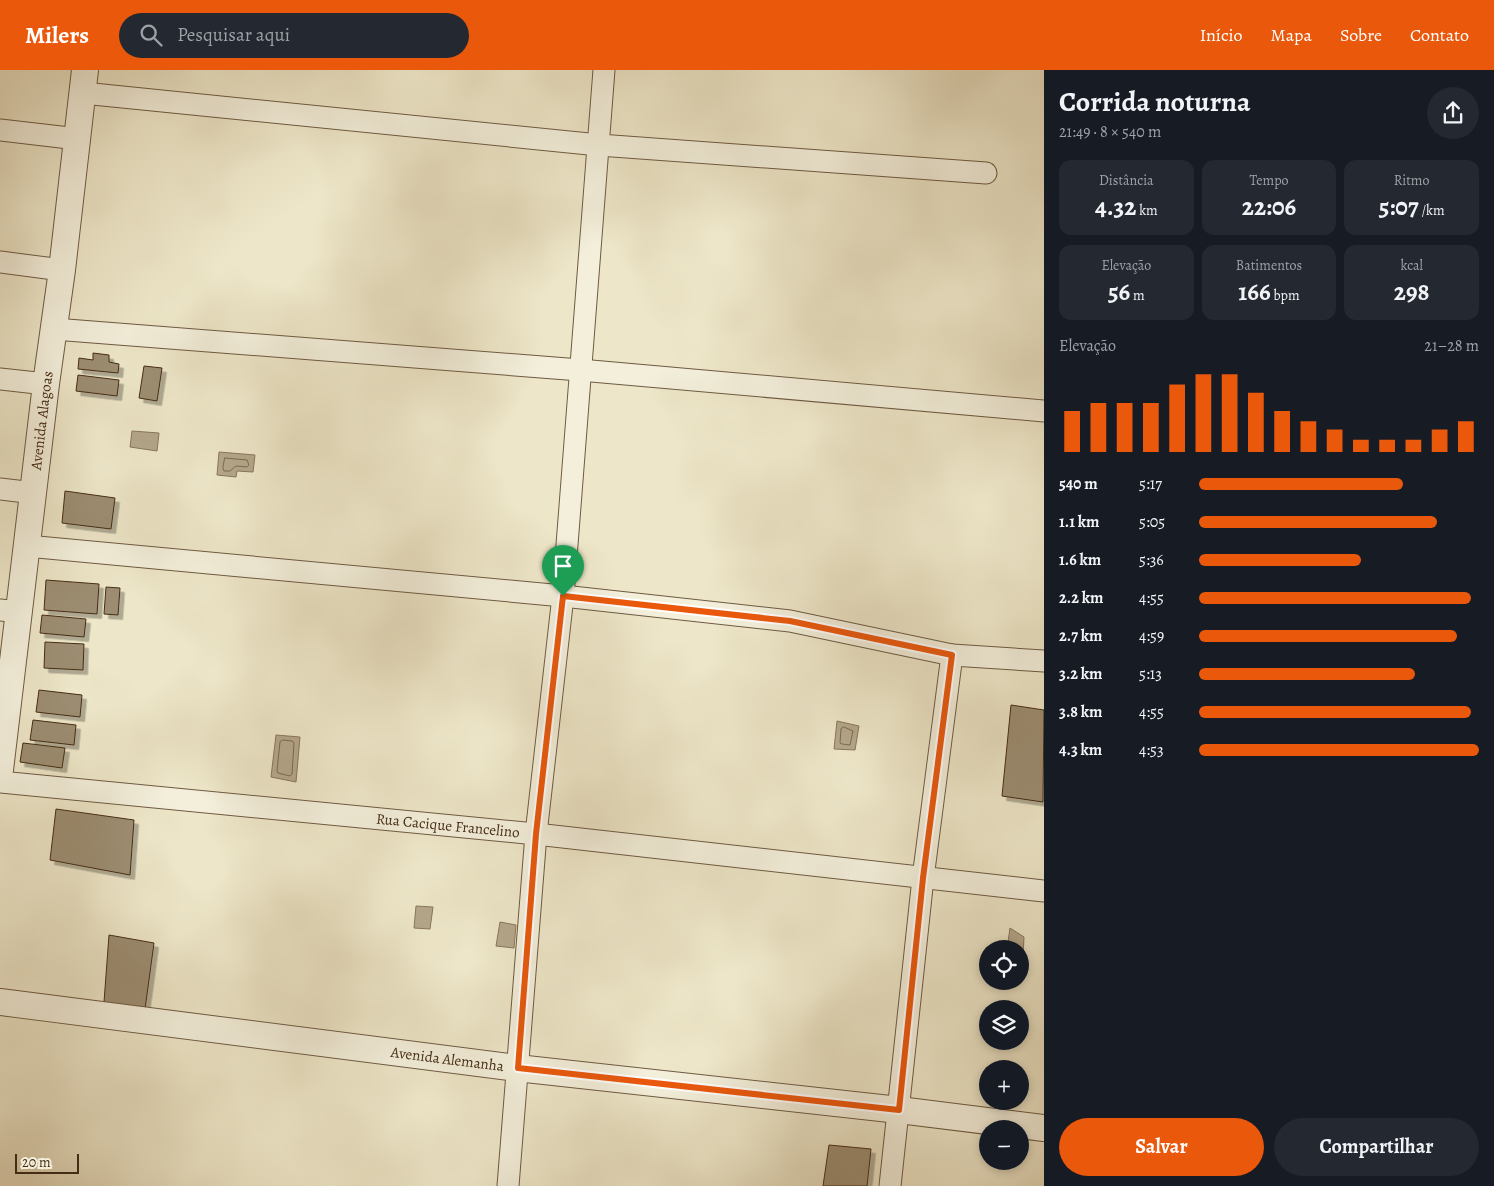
<!DOCTYPE html>
<html lang="pt">
<head>
<meta charset="utf-8">
<style>
	:root { --surface:#171b24; --page:#242831; --text:#f1f3f6; --muted:#9ea1a6; --accent:#ea580c }
	body { margin:0; font-family:Alegreya,serif; background:var(--page); color:var(--text); height:100vh; display:flex; flex-direction:column; font-size:19px; white-space:nowrap }
	* { box-sizing:border-box; margin:0 }
	p { font-size:16px; color:var(--muted) }
	.icon { flex:none; width:28px; height:28px; fill:none; stroke:currentColor; stroke-width:2; stroke-linecap:round; stroke-linejoin:round }
	.map { position:relative; flex:1; overflow:hidden }
	.sheet { display:flex; flex-direction:column; background:var(--surface); width:450px }
	.sheet>* { flex:none }
	.controls { position:absolute; left:979px; top:870px; display:grid; gap:10px }
	.controls a { display:grid; place-items:center; width:50px; height:50px; border-radius:50%; background:var(--surface); box-shadow:0 2px 8px #0003; font-size:25px }
	.scale { position:absolute; left:15px; bottom:12px; width:64px; box-sizing:border-box; padding-left:5px; border:2px solid #452c15; border-top:0; font-size:14px; line-height:18px; white-space:nowrap; color:#452c15; -webkit-text-stroke:4px #f3efdb; paint-order:stroke }
	.pin { position:absolute; display:grid; place-items:center; width:42px; height:42px; color:#fff; margin:-51px -21px; border-radius:50% 50% 50% 0; rotate:-45deg; box-shadow:0 0 5px #0007 }
	.pin .icon { rotate:45deg }
	.round { display:grid; place-items:center; flex:none; width:52px; height:52px; border-radius:26px; background:var(--page) }
	.overview { display:flex; align-items:center; justify-content:space-between; height:85px; padding:0 15px }
	h1 { font-size:28px; font-weight:700; line-height:38px }
	.stats { display:grid; grid-template-columns:repeat(3,1fr); gap:8px; height:85px; padding:5px 15px }
	.stats div { display:grid; align-content:center; border-radius:12px; background:var(--page); text-align:center }
	.stats b { font-size:25px; font-weight:700 }
	.stats small { font-size:14px; font-weight:400 }
	.stats p { font-size:14px }
	.chart { height:140px; padding:10px 15px }
	.chart p { display:flex; justify-content:space-between }
	.chart svg { width:100%; height:90px; margin-top:5px; stroke:var(--accent); stroke-width:6 }
	.action { display:flex; gap:10px; margin-top:auto; padding:10px 15px }
	.action a { flex:1; height:58px; border-radius:30px; background:var(--accent); color:#fff; font-size:20px; font-weight:700; line-height:58px; text-align:center }
	.action a+a { background:var(--page); color:var(--text) }
	ul { padding:0 15px; list-style:none; font-size:16px }
	li { display:grid; grid-template-columns:80px 60px 1fr; align-items:center; height:38px }
	li i { height:12px; border-radius:6px; background:var(--accent) }
	header { display:flex; align-items:center; gap:30px; box-sizing:border-box; height:70px; padding:0 25px; background:var(--accent); color:#fff }
	header strong { font-size:24px }
	nav { display:flex; gap:28px; margin-inline-start:auto; font-size:18px }
	.search { width:350px; height:45px; background:var(--page); display:flex; align-items:center; gap:12px; box-sizing:border-box; padding:0 18px; border-radius:28px; color:var(--muted); font-size:19px }
	main { display:flex; flex:1; min-height:0 }
	.map>svg:first-child { display:block }
	.water { fill:#b4a78b; stroke:#88765c }
	.lines { fill:none; stroke-linecap:round; stroke-linejoin:round }
	.shore { stroke:#7c6a50; stroke-width:1 }
	.building { fill:#9c8d72; stroke:#452c15; filter:url(#shadow) }
	.minor-casing { stroke:#6f5a42; stroke-width:23 }
	.tertiary-casing { stroke:#6f5a42; stroke-width:28 }
	.minor { stroke:#f3efdb; stroke-width:21 }
	.tertiary { stroke:#f3efdb; stroke-width:26 }
	.route-casing { stroke:#fff; stroke-width:10 }
	.route { stroke:#ea580c; stroke-width:6 }
	.labels { text-anchor:middle; dominant-baseline:central; stroke-width:5; stroke-linejoin:round; paint-order:stroke }
	.street-label { font-size:15px; fill:#452c15; stroke:#f3efdb }
</style>
</head>
<body>
<header>
<strong>Milers</strong>
<div class="search"><svg class="icon" aria-label="search" viewBox="0 0 24 24"><circle cx="10" cy="10" r="6"/><path d="M15 15l6 6"/></svg>Pesquisar aqui</div>
<nav><a>Início</a><a>Mapa</a><a>Sobre</a><a>Contato</a></nav>
</header>
<main>
<div class="map">
<svg width="1044" height="1116" viewBox="0 0 1044 1116">
	<defs>
		<filter id="shadow"><feDropShadow dx="4.5" dy="4.5" stdDeviation="0" flood-color="#0004"/></filter>
	</defs>
	<rect width="100%" height="100%" fill="#ede6c8"/>
	<filter id="stains"><feTurbulence type="fractalNoise" baseFrequency=".004" numOctaves="4"/><feColorMatrix values="0 0 0 0 .2 0 0 0 0 .09 0 0 0 0 .02 0 0 0 .5 -.17"/></filter>
	<radialGradient id="worn" r=".72"><stop offset=".6" stop-color="#630" stop-opacity="0"/><stop offset="1" stop-color="#630" stop-opacity=".3"/></radialGradient>
	<g class="water">
		<path d="M 132,361 L 159,363 L 157,381 L 130,377 Z"/>
		<path d="M 219,382 L 255,385 L 253,402 L 237,401 L 236,407 L 217,405 Z"/>
		<path d="M 837,651 L 859,656 L 855,680 L 834,679 Z"/>
		<path d="M 276,665 L 300,667 L 296,712 L 271,707 Z"/>
		<path d="M 416,836 L 433,837 L 430,859 L 414,858 Z"/>
		<path d="M 500,852 L 516,855 L 514,878 L 496,876 Z"/>
		<path d="M 1010,858 L 1024,867 L 1023,886 L 1020,885 L 1020,879 L 1007,879 Z"/>
	</g>
	<g class="lines">
		<g class="shore">
			<path d="M 225,388 L 247,390 L 249,395 L 247,397 L 236,396 L 230,401 L 224,401 L 223,398 Z"/>
			<path d="M 844,657 L 853,661 L 850,675 L 842,674 L 840,673 L 841,659 Z"/>
			<path d="M 283,670 L 292,671 L 294,673 L 292,704 L 290,706 L 278,703 L 277,701 L 280,672 Z"/>
		</g>
	</g>
	<g class="building">
		<path d="M 93,283 L 109,285 L 109,292 L 119,294 L 118,303 L 78,299 L 79,288 L 93,290 Z"/>
		<path d="M 144,296 L 162,298 L 157,331 L 139,328 Z"/>
		<path d="M 78,305 L 119,310 L 117,326 L 76,321 Z"/>
		<path d="M 65,421 L 115,428 L 111,459 L 62,453 Z"/>
		<path d="M 46,510 L 99,514 L 97,544 L 44,540 Z"/>
		<path d="M 106,517 L 120,518 L 118,545 L 104,544 Z"/>
		<path d="M 42,545 L 86,549 L 84,567 L 40,563 Z"/>
		<path d="M 45,572 L 84,574 L 83,600 L 44,598 Z"/>
		<path d="M 39,620 L 82,625 L 80,647 L 36,642 Z"/>
		<path d="M 1011,635 L 1044,640 L 1043,732 L 1002,726 Z"/>
		<path d="M 33,650 L 76,655 L 74,675 L 30,670 Z"/>
		<path d="M 23,673 L 65,678 L 62,698 L 20,692 Z"/>
		<path d="M 56,739 L 134,750 L 130,805 L 50,790 Z"/>
		<path d="M 109,865 L 154,873 L 145,939 L 104,932 Z"/>
		<path d="M 829,1075 L 871,1079 L 867,1116 L 823,1116 Z"/>
	</g>
	<g class="lines">
		<g class="minor-casing">
			<g id="minor">
				<path d="M 83,23 L 599,75 L 986,103"/>
				<path d="M 0,60 L 78,69"/>
				<path d="M 0,192 L 62,200"/>
				<path d="M 54,259 L 580,300 L 1044,341"/>
				<path d="M 0,309 L 46,314"/>
				<path d="M 0,419 L 34,423"/>
				<path d="M 27,476 L 563,526 L 790,551 L 952,585 L 1044,591"/>
				<path d="M 0,540 L 19,542"/>
				<path id="s1" d="M 0,712 L 536,764 L 1044,821"/>
				<path d="M 508,1116 L 536,764 L 563,526 L 604,0"/>
				<path d="M 890,1116 L 923,808 L 952,585"/>
			</g>
		</g>
		<g class="tertiary-casing">
			<g id="tertiary">
				<path id="s2" d="M 0,700 L 46,314 L 62,200 L 85,0"/>
				<path id="s3" d="M 0,932 L 517,998 L 899,1040 L 1044,1058"/>
			</g>
		</g>
		<use href="#minor" class="minor"/>
		<use href="#tertiary" class="tertiary"/>
	</g>
	<g class="lines">
		<g class="route-casing">
			<path id="route" d="M 563,526 L 790,551 L 952,585 L 923,808 L 899,1040 L 518,998 L 536,764 Z"/>
		</g>
		<use href="#route" class="route"/>
	</g>
	<g class="labels">
		<g class="street-label">
			<text stroke="none"><textPath href="#s2" startOffset="352">Avenida Alagoas</textPath></text>
			<text stroke="none"><textPath href="#s1" startOffset="450">Rua Cacique Francelino</textPath></text>
			<text stroke="none"><textPath href="#s3" startOffset="451">Avenida Alemanha</textPath></text>
		</g>
	</g>
	<rect width="100%" height="100%" filter="url(#stains)"/>
	<rect width="100%" height="100%" fill="url(#worn)"/>
</svg>
<div class="controls">
<a><svg class="icon" aria-label="locate" viewBox="0 0 24 24"><circle cx="12" cy="12" r="6"/><path d="M12 2v4M12 18v4M2 12h4M18 12h4"/></svg></a>
<a><svg class="icon" aria-label="layers" viewBox="0 0 24 24"><path d="M12 4l9 5-9 5-9-5zM3 14l9 5 9-5"/></svg></a>
<a>+</a>
<a>−</a>
</div>
<div class="scale">20 m</div>
<div class="pin" style="left:563px;top:526px;background:#1e9e55"><svg class="icon" aria-label="arrive" viewBox="0 0 24 24"><path d="M6 21V4h12l-3 4 3 4H6"/></svg></div>
</div>
<section class="sheet">
<div class="overview"><div><h1>Corrida noturna</h1><p>21:49 · 8 × 540 m</p></div><a class="round"><svg class="icon" aria-label="share" viewBox="0 0 24 24"><path d="M12 15V3M7 8l5-5 5 5M5 13v7h14v-7"/></svg></a></div>
<div class="stats">
<div><p>Distância</p><b>4.32<small> km</small></b></div>
<div><p>Tempo</p><b>22:06</b></div>
<div><p>Ritmo</p><b>5:07<small> /km</small></b></div>
</div>
<div class="stats">
<div><p>Elevação</p><b>56<small> m</small></b></div>
<div><p>Batimentos</p><b>166<small> bpm</small></b></div>
<div><p>kcal</p><b>298</b></div>
</div>
<div class="chart"><p><span>Elevação</span>21–28 m</p>
<svg viewBox="0 0 160 44" preserveAspectRatio="none"><path d="M5 44V24M15 44V20M25 44V20M35 44V20M45 44V11M55 44V6M65 44V6M75 44V15M85 44V24M95 44V29M105 44V33M115 44V38M125 44V38M135 44V38M145 44V33M155 44V29"/></svg>
</div>
<ul>
<li><b>540 m</b>5:17<i style="width:73%"></i></li>
<li><b>1.1 km</b>5:05<i style="width:85%"></i></li>
<li><b>1.6 km</b>5:36<i style="width:58%"></i></li>
<li><b>2.2 km</b>4:55<i style="width:97%"></i></li>
<li><b>2.7 km</b>4:59<i style="width:92%"></i></li>
<li><b>3.2 km</b>5:13<i style="width:77%"></i></li>
<li><b>3.8 km</b>4:55<i style="width:97%"></i></li>
<li><b>4.3 km</b>4:53<i style="width:100%"></i></li>
</ul>
<div class="action"><a>Salvar</a><a>Compartilhar</a></div>
</section>
</main>
</body>
</html>
